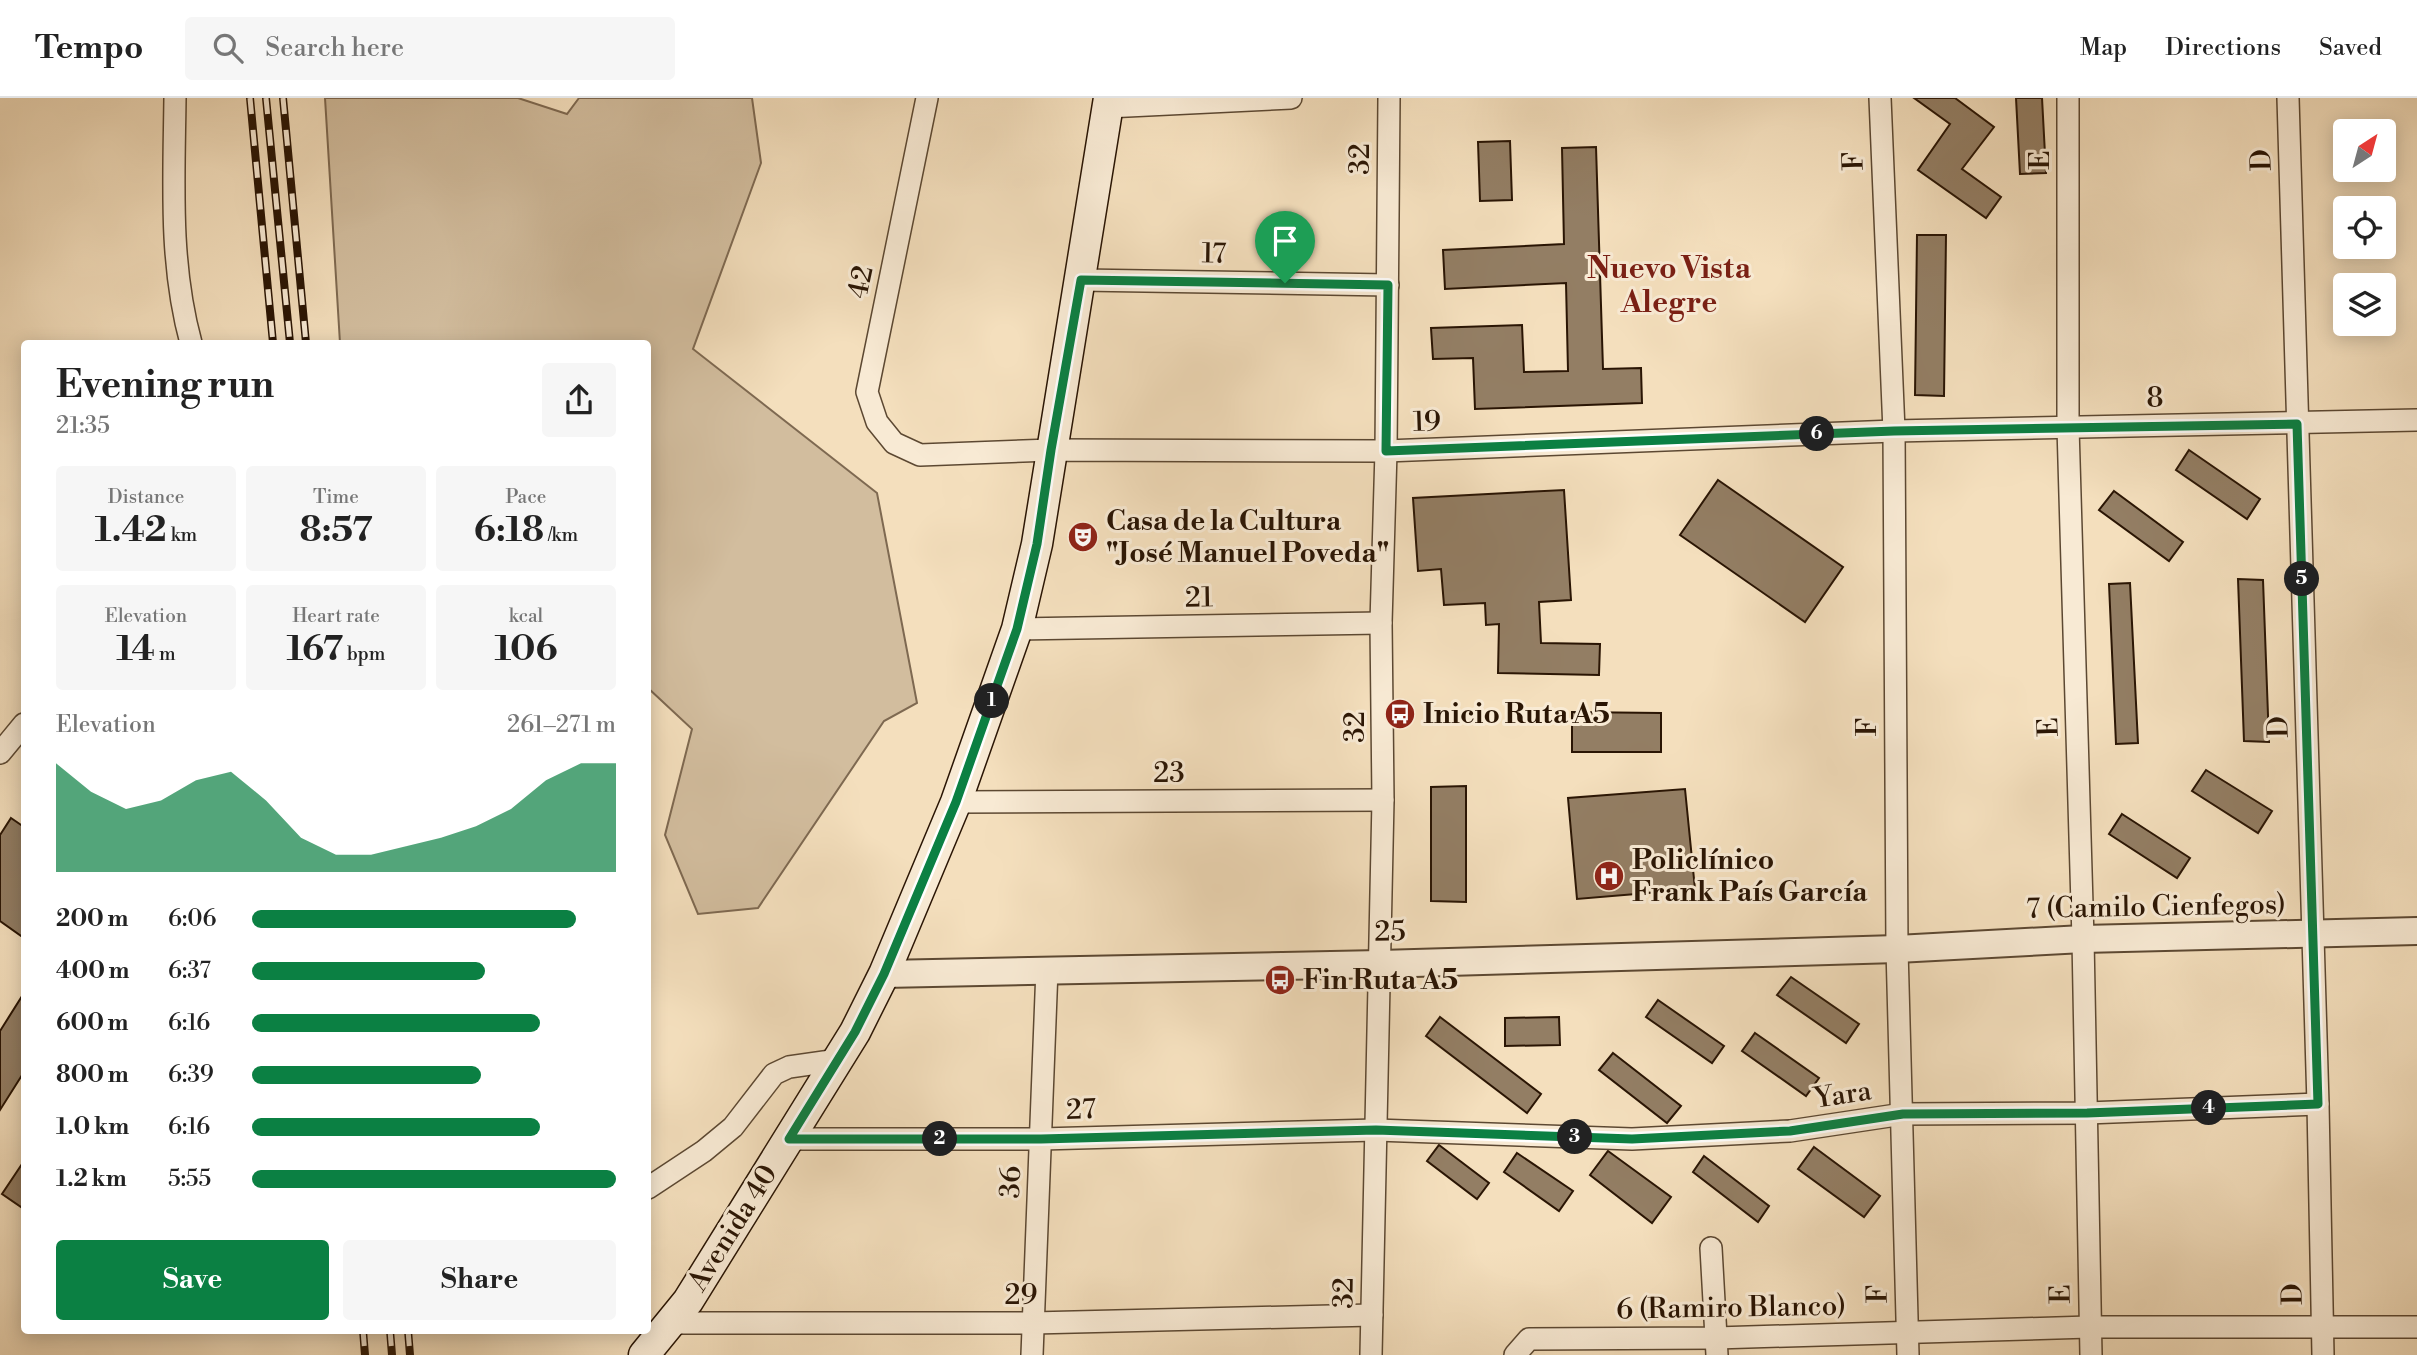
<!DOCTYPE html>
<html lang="en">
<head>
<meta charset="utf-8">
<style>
	:root { --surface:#fff; --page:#f6f6f6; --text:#222; --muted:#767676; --line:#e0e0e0; --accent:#0b8043 }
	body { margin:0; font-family:"Libre Bodoni",serif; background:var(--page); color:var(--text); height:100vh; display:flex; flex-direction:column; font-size:26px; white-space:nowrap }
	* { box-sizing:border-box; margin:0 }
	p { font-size:23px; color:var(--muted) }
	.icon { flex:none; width:38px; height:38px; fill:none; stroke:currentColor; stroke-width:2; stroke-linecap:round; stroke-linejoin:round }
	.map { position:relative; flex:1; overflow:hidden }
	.drawer { position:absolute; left:21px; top:242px; width:630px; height:994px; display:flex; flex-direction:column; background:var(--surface); border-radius:7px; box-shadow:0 4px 18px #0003 }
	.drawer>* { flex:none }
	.needle { width:46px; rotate:36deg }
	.tools { position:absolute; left:2333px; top:21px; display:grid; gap:14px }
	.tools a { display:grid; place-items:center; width:63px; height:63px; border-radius:7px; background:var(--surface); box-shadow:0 4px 18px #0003; font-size:35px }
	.pin { position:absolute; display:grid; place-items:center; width:60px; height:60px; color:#fff; margin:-72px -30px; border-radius:50% 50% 50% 0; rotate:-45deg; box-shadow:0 0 7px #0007 }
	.pin .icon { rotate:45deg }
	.km { position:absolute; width:35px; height:35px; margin:-18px; border-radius:50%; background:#222; color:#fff; font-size:19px; line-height:35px; text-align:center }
	.round { display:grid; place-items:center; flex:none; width:74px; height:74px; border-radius:7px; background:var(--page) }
	.summary { display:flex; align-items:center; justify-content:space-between; height:119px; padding:0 35px }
	h1 { font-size:38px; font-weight:800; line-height:52px }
	.metrics { display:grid; grid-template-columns:repeat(3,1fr); gap:10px; height:119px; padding:7px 35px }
	.metrics div { display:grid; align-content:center; border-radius:7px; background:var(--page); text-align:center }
	.metrics b { font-size:35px; font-weight:800 }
	.metrics small { font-size:19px; font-weight:400 }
	.metrics p { font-size:19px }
	.chart { height:196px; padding:14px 35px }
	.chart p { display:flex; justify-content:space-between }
	.chart svg { width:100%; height:126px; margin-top:7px; fill:var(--accent); opacity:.7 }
	.button { display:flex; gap:14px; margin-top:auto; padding:14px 35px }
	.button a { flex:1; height:80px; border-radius:7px; background:var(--accent); color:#fff; font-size:28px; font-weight:800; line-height:80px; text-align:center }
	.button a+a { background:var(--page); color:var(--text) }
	ul { padding:0 35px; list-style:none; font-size:23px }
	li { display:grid; grid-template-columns:112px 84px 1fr; align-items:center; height:52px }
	li i { height:18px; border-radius:9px; background:var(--accent) }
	header { display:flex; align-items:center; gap:42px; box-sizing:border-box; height:98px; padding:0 35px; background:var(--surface); border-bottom:2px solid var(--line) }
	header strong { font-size:33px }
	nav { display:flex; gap:38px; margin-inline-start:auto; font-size:24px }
	.search { width:490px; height:63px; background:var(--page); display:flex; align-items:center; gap:18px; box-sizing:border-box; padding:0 24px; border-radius:7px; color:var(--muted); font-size:26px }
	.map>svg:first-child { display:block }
	.green { fill:#d2bd9e; stroke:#7e6951; stroke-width:2 }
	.building { fill:#937e64; stroke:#2a1504; stroke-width:2 }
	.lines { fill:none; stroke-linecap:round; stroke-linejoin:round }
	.minor-casing { stroke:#5c4832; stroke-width:24 }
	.tertiary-casing { stroke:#5c4832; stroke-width:30 }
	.secondary-casing { stroke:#2a1504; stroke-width:33 }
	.minor { stroke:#f8ead4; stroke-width:21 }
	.tertiary { stroke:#f8ead4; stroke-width:26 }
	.secondary { stroke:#f8ead4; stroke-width:30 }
	.rail-casing { stroke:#2a1504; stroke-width:8 }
	.rail { stroke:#f8ead4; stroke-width:5; stroke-dasharray:16; stroke-linecap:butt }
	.route-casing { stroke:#fff; stroke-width:14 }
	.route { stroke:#0b8043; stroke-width:9 }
	.labels { text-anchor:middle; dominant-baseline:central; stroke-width:6; stroke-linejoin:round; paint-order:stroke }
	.street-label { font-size:28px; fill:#2a1504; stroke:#f8ead4 }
	.poi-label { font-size:28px; font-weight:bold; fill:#2a1504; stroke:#f8ead4; text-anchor:start }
	.neighbourhood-label { font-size:30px; font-weight:bold; fill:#7a1f14; stroke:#f8ead4 }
</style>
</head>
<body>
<header>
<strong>Tempo</strong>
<div class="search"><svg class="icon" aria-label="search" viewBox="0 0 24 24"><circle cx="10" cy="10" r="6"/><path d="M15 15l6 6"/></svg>Search here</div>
<nav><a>Map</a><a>Directions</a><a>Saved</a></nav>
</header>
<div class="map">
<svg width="2417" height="1257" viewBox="0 0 2417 1257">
	<rect width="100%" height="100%" fill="#f4dfbd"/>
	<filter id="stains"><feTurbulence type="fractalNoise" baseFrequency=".00286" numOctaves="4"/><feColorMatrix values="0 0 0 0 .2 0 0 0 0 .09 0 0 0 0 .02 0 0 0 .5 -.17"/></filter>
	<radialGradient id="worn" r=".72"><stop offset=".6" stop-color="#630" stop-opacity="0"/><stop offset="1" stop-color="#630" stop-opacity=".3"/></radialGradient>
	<path class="green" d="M 325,0 L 518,0 L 567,16 L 579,0 L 752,0 L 761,65 L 693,251 L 877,395 L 917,605 L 884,623 L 758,810 L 698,816 L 665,737 L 692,631 L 648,590 L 648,245 L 340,245 Z"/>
	<g class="building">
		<path d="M 1914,0 L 1955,0 L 1994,29 L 1962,71 L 2001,99 L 1986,120 L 1918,72 L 1950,26 Z"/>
		<path d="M 2016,0 L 2042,0 L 2046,75 L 2020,76 Z"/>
		<path d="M 1510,43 L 1512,102 L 1480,103 L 1478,44 Z"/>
		<path d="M 1596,49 L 1603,271 L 1641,270 L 1642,305 L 1475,311 L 1473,260 L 1433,261 L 1431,230 L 1522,227 L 1524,274 L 1568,273 L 1566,185 L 1445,191 L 1443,152 L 1564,146 L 1562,50 Z"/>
		<path d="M 1917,137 L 1946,137 L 1944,298 L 1915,297 Z"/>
		<path d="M 2189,352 L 2260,401 L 2247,421 L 2176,372 Z"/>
		<path d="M 1718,382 L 1843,469 L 1805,524 L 1680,437 Z"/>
		<path d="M 1564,392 L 1571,502 L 1539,504 L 1541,545 L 1600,546 L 1599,577 L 1498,575 L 1499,526 L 1486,527 L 1485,505 L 1444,507 L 1441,471 L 1418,473 L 1413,400 Z"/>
		<path d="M 2114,393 L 2183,444 L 2169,463 L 2099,412 Z"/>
		<path d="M 2238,481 L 2263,482 L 2269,644 L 2244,643 Z"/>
		<path d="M 2130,485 L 2138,645 L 2116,646 L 2109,486 Z"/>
		<path d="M 1572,614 L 1661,615 L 1661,654 L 1572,654 Z"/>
		<path d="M 2206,672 L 2272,713 L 2258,735 L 2192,693 Z"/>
		<path d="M 1466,688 L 1466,804 L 1431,803 L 1431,689 Z"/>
		<path d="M 1685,691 L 1695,791 L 1577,801 L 1568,700 Z"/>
		<path d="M 2122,716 L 2190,760 L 2177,780 L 2109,736 Z"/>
		<path d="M 11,720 L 24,729 L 24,840 L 0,823 L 0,737 Z"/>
		<path d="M 1791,879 L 1859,926 L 1846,945 L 1777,897 Z"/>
		<path d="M 24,895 L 24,974 L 0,1012 L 0,933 Z"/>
		<path d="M 1658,902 L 1724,948 L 1712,965 L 1646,919 Z"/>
		<path d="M 1440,919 L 1541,996 L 1527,1015 L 1426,938 Z"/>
		<path d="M 1559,919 L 1560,947 L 1505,948 L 1505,920 Z"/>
		<path d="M 1755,935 L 1819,980 L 1806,998 L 1742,953 Z"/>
		<path d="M 1613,955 L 1681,1008 L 1667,1025 L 1599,972 Z"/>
		<path d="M 1439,1047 L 1489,1085 L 1477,1101 L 1427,1063 Z"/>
		<path d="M 1814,1049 L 1880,1098 L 1864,1119 L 1798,1071 Z"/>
		<path d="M 1608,1053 L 1671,1099 L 1652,1125 L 1590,1077 Z"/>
		<path d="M 1517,1055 L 1573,1093 L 1559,1113 L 1504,1074 Z"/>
		<path d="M 1704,1058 L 1769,1108 L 1758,1124 L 1693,1074 Z"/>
		<path d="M 24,1063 L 24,1111 L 2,1096 Z"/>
	</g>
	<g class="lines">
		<g class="minor-casing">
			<g id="minor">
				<path d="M 175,0 C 174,83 169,165 191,245"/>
				<path d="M 927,0 L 867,294 L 877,324 L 894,345 L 920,357 L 1051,352 L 1386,353 L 1894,333 L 2417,322"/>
				<path d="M 1880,0 L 1894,333 L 1897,851 L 1908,1257"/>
				<path d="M 2068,0 L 2068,329 L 2083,841 L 2091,1257"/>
				<path d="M 2288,0 L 2318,1006 L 2323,1257"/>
				<path d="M 1107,9 L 1291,0"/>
				<path d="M 1081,182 L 1388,187"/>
				<path d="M 1017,531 L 1381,525"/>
				<path d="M 0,655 L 24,626"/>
				<path d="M 956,704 L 1383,702"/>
				<path d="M 789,1041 L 1041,1041 L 1376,1032 L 1632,1041 L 1790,1033 L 1903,1016 L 2087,1015 L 2318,1006"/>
				<path d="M 648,1090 L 704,1053 L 733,1029 L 774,976 L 789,969 L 838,962"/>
				<path d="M 1711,1150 L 1717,1257"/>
				<path d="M 670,1225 L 1033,1225 L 1372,1217"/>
				<path d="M 1032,1257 L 1047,871"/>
				<path d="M 1371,1257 L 1383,702 L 1381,525 L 1386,353 L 1389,0"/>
				<path d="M 1515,1257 L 1529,1241 L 1716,1240 L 2089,1229 L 2417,1229"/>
			</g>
		</g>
		<g class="tertiary-casing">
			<path id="tertiary" d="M 884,876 L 1380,866 L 1897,851 L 2083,841 L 2417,833"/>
		</g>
		<g class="secondary-casing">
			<path id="secondary" d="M 644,1257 L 688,1203 L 855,934 L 884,876 L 956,704 L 1017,531 L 1037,446 L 1109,0"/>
		</g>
		<use href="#minor" class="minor"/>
		<use href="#tertiary" class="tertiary"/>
		<use href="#secondary" class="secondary"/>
		<g class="rail-casing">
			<g id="rail">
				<path d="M 250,0 L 273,245"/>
				<path d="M 266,0 L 290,245"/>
				<path d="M 283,0 L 306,245"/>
				<path d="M 363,1232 L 365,1257"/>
				<path d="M 390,1232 L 392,1257"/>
				<path d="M 408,1232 L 410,1257"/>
			</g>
		</g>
		<use href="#rail" class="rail"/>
	</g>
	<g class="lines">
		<g class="route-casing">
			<path id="route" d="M 1081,182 L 1388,187 L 1386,353 L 1894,333 L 2297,326 L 2318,1006 L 2087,1015 L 1903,1016 L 1790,1033 L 1632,1041 L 1376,1032 L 1041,1041 L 789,1041 L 855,934 L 884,876 L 956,704 L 1017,531 L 1037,446 L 1051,352 Z"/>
		</g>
		<use href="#route" class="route"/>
	</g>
	<defs>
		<g id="theatre-disc" transform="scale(1.575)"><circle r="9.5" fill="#8f2418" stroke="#f8ead4"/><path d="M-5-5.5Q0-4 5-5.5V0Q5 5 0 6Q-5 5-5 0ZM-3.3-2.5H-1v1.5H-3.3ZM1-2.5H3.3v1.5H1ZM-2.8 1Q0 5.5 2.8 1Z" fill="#fff"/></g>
		<g id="bus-disc" transform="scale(1.575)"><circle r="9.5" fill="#8f2418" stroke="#f8ead4"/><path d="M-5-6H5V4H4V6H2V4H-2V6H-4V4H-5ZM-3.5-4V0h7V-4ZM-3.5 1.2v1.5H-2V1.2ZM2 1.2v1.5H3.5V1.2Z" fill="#fff"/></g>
		<g id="hospital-disc" transform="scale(1.575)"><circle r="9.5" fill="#8f2418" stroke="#f8ead4"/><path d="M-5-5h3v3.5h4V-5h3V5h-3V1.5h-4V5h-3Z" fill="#fff"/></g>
	</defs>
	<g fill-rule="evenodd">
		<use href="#theatre-disc" x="1083" y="439"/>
		<use href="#bus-disc" x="1400" y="616"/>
		<use href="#hospital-disc" x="1609" y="778"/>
		<use href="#bus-disc" x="1280" y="882"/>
	</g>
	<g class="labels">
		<g class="street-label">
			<text transform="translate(1360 61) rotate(-90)">32</text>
			<text transform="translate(2040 62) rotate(-90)">E</text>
			<text transform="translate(2262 62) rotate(-92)">D</text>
			<text transform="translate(1854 63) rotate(-92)">F</text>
			<text transform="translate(1214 156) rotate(1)">17</text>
			<text transform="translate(861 184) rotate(-78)">42</text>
			<text transform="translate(2155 300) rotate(-1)">8</text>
			<text transform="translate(1427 324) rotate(-2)">19</text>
			<text transform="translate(1199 500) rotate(-1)">21</text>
			<text transform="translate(1355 629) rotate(-90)">32</text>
			<text transform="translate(1867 629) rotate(-90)">F</text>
			<text transform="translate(2049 629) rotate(-92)">E</text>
			<text transform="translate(2279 629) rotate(-92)">D</text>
			<text x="1169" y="675">23</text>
			<text transform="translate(2156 809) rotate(-1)">7 (Camilo Cienfegos)</text>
			<text transform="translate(1390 834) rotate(-1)">25</text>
			<text transform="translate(1843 997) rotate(-9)">Yara</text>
			<text transform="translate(1081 1012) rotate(-2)">27</text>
			<text transform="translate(1011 1084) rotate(-87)">36</text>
			<text transform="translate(733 1130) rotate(-58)">Avenida 40</text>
			<text transform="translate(1344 1195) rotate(-89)">32</text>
			<text transform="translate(1878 1196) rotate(-91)">F</text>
			<text transform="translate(2061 1196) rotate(-91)">E</text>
			<text transform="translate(2293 1196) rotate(-91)">D</text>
			<text x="1021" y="1197">29</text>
			<text transform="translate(1731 1210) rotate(-1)">6 (Ramiro Blanco)</text>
		</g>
		<g class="poi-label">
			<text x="1106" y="423">Casa de la Cultura<tspan x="1106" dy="32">"José Manuel Poveda"</tspan></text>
			<text x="1423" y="616">Inicio Ruta A5</text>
			<text x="1632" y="762">Policlínico<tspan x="1632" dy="32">Frank País García</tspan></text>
			<text x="1303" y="882">Fin Ruta A5</text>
		</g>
		<g class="neighbourhood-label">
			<text x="1669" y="171">Nuevo Vista<tspan x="1669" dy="34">Alegre</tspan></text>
		</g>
	</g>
	<rect width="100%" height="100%" filter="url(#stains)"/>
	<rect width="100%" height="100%" fill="url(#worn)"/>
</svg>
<div class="tools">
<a><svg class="needle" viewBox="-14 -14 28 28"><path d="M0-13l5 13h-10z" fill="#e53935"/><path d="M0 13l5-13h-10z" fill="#767676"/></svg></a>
<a><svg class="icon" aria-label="locate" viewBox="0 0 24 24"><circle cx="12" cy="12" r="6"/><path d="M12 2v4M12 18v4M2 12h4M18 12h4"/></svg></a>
<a><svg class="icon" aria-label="layers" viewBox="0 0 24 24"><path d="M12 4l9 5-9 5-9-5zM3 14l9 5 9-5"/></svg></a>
</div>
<div class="pin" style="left:1285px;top:185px;background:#1e9e55"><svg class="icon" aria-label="arrive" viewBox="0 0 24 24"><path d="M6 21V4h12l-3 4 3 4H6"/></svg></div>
<b class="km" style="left:992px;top:603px">1</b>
<b class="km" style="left:940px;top:1041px">2</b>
<b class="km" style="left:1575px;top:1039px">3</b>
<b class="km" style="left:2209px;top:1010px">4</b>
<b class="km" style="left:2302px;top:481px">5</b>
<b class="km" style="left:1817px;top:336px">6</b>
<section class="drawer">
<div class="summary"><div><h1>Evening run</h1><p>21:35</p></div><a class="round"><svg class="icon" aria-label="share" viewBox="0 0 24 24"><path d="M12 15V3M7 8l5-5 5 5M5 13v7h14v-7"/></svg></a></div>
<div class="metrics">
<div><p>Distance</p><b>1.42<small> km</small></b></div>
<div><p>Time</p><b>8:57</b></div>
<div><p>Pace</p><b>6:18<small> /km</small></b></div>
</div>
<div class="metrics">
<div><p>Elevation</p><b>14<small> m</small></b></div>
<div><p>Heart rate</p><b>167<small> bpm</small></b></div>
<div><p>kcal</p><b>106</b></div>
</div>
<div class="chart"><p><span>Elevation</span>261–271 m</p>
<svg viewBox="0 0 160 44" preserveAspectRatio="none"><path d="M0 44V6L10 16L20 22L30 19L40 12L50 9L60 19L70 32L80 38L90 38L100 35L110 32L120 28L130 22L140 12L150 6L160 6V44z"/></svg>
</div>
<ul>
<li><b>200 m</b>6:06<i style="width:89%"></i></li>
<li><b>400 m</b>6:37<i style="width:64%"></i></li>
<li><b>600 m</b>6:16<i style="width:79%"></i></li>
<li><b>800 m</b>6:39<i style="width:63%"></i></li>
<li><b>1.0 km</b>6:16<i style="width:79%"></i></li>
<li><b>1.2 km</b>5:55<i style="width:100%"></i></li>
</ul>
<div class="button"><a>Save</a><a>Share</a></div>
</section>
</div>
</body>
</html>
